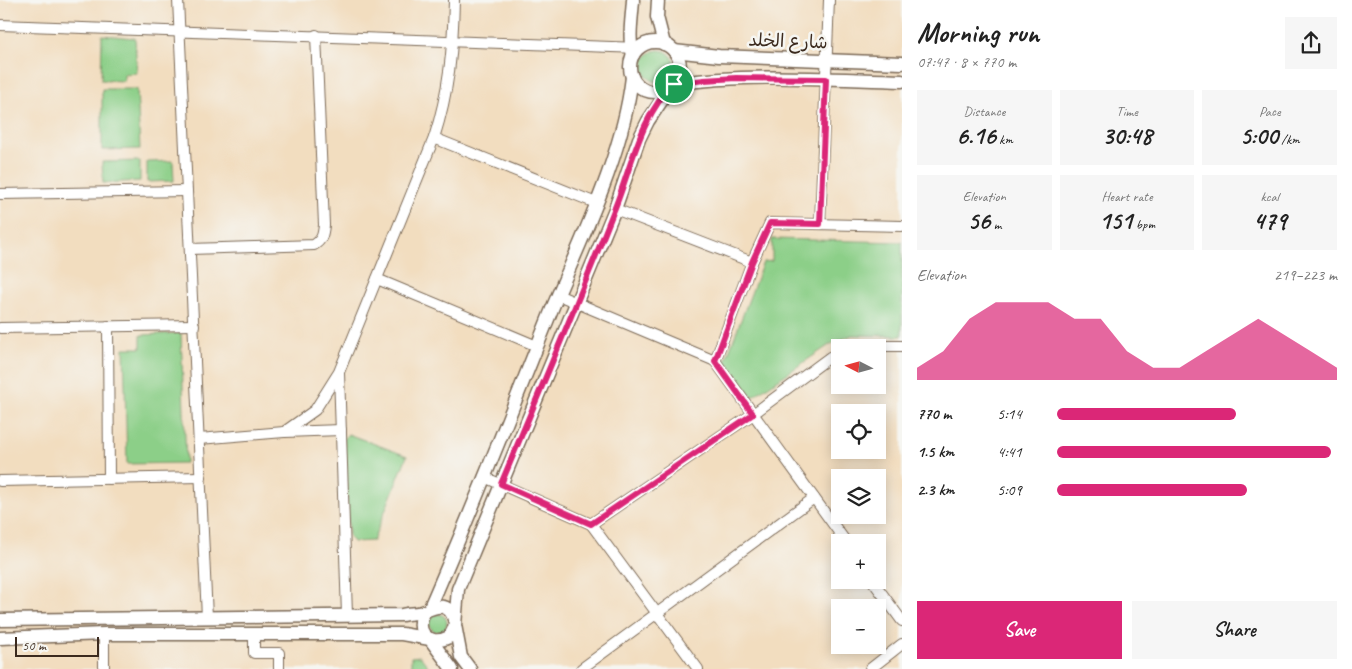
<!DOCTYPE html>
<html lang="en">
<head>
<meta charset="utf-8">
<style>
	:root { --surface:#fff; --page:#f6f6f6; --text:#222; --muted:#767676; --accent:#db2777 }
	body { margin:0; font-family:Caveat,"Playpen Sans Arabic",sans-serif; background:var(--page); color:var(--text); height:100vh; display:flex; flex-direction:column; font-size:19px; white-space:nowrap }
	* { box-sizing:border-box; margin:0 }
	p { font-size:16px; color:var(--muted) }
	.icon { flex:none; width:28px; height:28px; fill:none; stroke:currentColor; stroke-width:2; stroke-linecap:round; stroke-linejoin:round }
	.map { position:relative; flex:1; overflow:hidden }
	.sheet { display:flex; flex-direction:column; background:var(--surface); width:450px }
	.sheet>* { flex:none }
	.needle { width:32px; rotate:276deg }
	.buttons { position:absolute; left:831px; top:339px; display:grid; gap:10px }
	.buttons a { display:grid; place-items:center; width:55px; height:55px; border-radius:0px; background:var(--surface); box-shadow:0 2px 12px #0003; font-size:25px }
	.scale { position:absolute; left:15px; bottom:12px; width:84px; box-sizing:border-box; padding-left:5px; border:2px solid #3b2a1e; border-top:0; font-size:14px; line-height:18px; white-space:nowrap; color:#3b2a1e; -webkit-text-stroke:4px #f6f6f2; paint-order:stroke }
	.pin { position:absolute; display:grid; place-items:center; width:42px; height:42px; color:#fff; margin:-21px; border:2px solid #fff; border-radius:50%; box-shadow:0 1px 5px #0007 }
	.round { display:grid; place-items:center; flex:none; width:52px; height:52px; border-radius:0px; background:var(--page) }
	.summary { display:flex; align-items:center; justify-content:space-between; height:85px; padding:0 15px }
	h1 { font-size:28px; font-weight:800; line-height:38px }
	.figures { display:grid; grid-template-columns:repeat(3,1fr); gap:8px; height:85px; padding:5px 15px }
	.figures div { display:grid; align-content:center; border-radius:0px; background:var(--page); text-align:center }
	.figures b { font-size:25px; font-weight:800 }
	.figures small { font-size:14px; font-weight:400 }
	.figures p { font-size:14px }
	.chart { height:140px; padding:10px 15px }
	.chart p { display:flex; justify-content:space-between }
	.chart svg { width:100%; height:90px; margin-top:5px; fill:var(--accent); opacity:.7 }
	.cta { display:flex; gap:10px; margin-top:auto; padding:10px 15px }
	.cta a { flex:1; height:58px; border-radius:0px; background:var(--accent); color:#fff; font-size:20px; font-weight:800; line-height:58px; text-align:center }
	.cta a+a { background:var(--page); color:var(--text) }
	ul { padding:0 15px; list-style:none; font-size:16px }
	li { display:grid; grid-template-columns:80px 60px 1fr; align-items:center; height:38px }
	li i { height:12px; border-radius:6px; background:var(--accent) }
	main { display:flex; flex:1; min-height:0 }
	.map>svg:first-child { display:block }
	.green { fill:#8ccf88; stroke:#647c53 }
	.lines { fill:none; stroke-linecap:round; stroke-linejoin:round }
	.minor-casing { stroke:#7b6956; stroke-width:12 }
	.tertiary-casing { stroke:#7b6956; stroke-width:15 }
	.minor { stroke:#fff; stroke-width:10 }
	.tertiary { stroke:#fff; stroke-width:12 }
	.route-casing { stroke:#fff; stroke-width:10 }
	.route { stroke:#db2777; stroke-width:6 }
	.labels { text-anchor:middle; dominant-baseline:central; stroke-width:5; stroke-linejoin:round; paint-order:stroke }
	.street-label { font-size:18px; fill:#3b2a1e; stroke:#f6f6f2 }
</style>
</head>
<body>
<main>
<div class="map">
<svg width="902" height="669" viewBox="0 0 902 669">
	<rect width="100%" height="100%" fill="#f6f6f2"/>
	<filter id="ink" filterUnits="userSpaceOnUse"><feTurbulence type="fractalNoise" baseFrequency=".02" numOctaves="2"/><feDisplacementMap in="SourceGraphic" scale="10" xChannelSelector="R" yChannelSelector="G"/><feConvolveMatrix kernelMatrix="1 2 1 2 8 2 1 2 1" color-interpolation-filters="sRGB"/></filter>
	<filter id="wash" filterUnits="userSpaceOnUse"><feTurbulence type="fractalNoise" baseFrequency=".0096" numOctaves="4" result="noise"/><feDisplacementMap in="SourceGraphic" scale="20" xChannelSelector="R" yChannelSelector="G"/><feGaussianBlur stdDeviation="1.12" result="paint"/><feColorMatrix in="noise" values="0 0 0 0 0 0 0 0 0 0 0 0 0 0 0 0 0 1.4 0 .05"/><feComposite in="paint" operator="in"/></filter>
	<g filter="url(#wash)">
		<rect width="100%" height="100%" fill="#f2ddbf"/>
		<g class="green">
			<path d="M 102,35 L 135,38 L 137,73 L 124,74 L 124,81 L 101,80 Z"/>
			<circle cx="659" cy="66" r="16"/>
			<path d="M 102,89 L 137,89 L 140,149 L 102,150 Z"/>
			<path d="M 140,161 L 140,181 L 103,183 L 102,162 Z"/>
			<path d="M 173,161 L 174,181 L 147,182 L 147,162 Z"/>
			<path d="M 772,239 L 902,242 L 902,336 L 852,335 L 831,344 L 752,397 L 725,362 L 763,262 L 772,261 Z"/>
			<path d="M 181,333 L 186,463 L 127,464 L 124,348 L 141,348 L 141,335 Z"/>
			<path d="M 348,434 L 407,456 L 373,541 L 353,542 L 349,537 L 344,439 Z"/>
			<circle cx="438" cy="623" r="9"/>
			<path d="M 420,656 L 430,669 L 411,669 L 411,657 Z"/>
		</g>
	</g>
	<g filter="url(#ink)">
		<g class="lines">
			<g class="minor-casing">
				<g id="minor">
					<path d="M 178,0 L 207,617"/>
					<path d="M 0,25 L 639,48"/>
					<path d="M 434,138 L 596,203"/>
					<path d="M 0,194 L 187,191"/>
					<path d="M 615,209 L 752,262"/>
					<path d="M 820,224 L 829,0"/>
					<path d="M 190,249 L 314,245 C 322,240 323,235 324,225 L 316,35"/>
					<path d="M 377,279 L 537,346"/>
					<path d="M 558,295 L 715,361 L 846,542"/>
					<path d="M 108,326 L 109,479"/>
					<path d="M 0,328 L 194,325"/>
					<path d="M 851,348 L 865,346 L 902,346"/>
					<path d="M 715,361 L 752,262 L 770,223 L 902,226"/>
					<path d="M 339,373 L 347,615"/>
					<path d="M 285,432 L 341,430"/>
					<path d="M 199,439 L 284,432 L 315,410 L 339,372 L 434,138 C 449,91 453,49 454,0"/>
					<path d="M 484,477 L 591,524 L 698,669"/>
					<path d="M 0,481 L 201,477"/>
					<path d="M 591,524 L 753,414 L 830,357 L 840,353"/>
					<path d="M 872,580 L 902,621"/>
					<path d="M 254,634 L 254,653 L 279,653 L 279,669"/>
					<path d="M 104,669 L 104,634"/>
					<path d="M 581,669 L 814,498"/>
					<path d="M 870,669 L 902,644"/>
				</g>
			</g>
			<g class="tertiary-casing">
				<g id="tertiary">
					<path d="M 633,0 C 632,18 628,38 633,55"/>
					<path d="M 658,0 L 657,17 L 664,44"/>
					<circle cx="655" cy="67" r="25"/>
					<path d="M 674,51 L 719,56 L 902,63"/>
					<path d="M 674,84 C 749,73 827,79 902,81"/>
					<path d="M 430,607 C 473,509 512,409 552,309 C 582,237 623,155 632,77"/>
					<path d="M 0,620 L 402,615 C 409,613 419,614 425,611 C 436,606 449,602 454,619 C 456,626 453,631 449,637 C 428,648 413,630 425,611"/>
					<path d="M 0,638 L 104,634 L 402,634 L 430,639 L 452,669"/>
					<path d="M 470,669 L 461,657 L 455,625 L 458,589 L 615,209 L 639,139 L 648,121 L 670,88"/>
				</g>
			</g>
			<use href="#minor" class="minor"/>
			<use href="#tertiary" class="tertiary"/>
		</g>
	</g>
	<g class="lines" filter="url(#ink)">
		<g class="route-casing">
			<path id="route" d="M 736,78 L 826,79 L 820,224 L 770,223 L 752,262 L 715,361 L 753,414 L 591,524 L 501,484 C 539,393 578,302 614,210 C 630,172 641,113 674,84 L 704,80 Z"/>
		</g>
		<use href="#route" class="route"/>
	</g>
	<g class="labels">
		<g class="street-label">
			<text transform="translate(788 41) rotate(2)">شارع الخلد</text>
		</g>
	</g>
</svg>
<div class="buttons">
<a><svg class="needle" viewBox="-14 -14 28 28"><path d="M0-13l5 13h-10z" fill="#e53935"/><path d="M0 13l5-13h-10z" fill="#767676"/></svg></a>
<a><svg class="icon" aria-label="locate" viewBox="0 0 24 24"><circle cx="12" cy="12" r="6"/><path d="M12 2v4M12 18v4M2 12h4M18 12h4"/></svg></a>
<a><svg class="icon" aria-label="layers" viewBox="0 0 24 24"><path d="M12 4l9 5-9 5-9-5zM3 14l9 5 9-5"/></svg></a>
<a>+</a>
<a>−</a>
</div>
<div class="scale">50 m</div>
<div class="pin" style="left:674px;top:84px;background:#1e9e55"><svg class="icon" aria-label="arrive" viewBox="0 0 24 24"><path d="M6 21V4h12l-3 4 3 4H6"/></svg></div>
</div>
<section class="sheet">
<div class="summary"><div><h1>Morning run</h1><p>07:47 · 8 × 770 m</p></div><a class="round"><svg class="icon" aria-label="share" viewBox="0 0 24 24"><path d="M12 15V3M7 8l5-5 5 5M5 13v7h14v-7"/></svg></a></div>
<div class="figures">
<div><p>Distance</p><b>6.16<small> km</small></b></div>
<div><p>Time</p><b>30:48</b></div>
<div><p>Pace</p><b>5:00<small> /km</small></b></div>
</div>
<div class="figures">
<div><p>Elevation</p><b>56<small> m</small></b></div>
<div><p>Heart rate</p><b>151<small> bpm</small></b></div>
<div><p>kcal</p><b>479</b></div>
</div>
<div class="chart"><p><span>Elevation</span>219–223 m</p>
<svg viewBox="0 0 160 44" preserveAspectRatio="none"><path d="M0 44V38L10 30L20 14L30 6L40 6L50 6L60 14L70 14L80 30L90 38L100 38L110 30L120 22L130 14L140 22L150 30L160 38V44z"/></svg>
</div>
<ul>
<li><b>770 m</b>5:14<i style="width:64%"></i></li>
<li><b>1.5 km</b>4:41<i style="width:98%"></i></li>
<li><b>2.3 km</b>5:09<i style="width:68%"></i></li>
</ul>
<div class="cta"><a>Save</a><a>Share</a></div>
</section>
</main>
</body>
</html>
